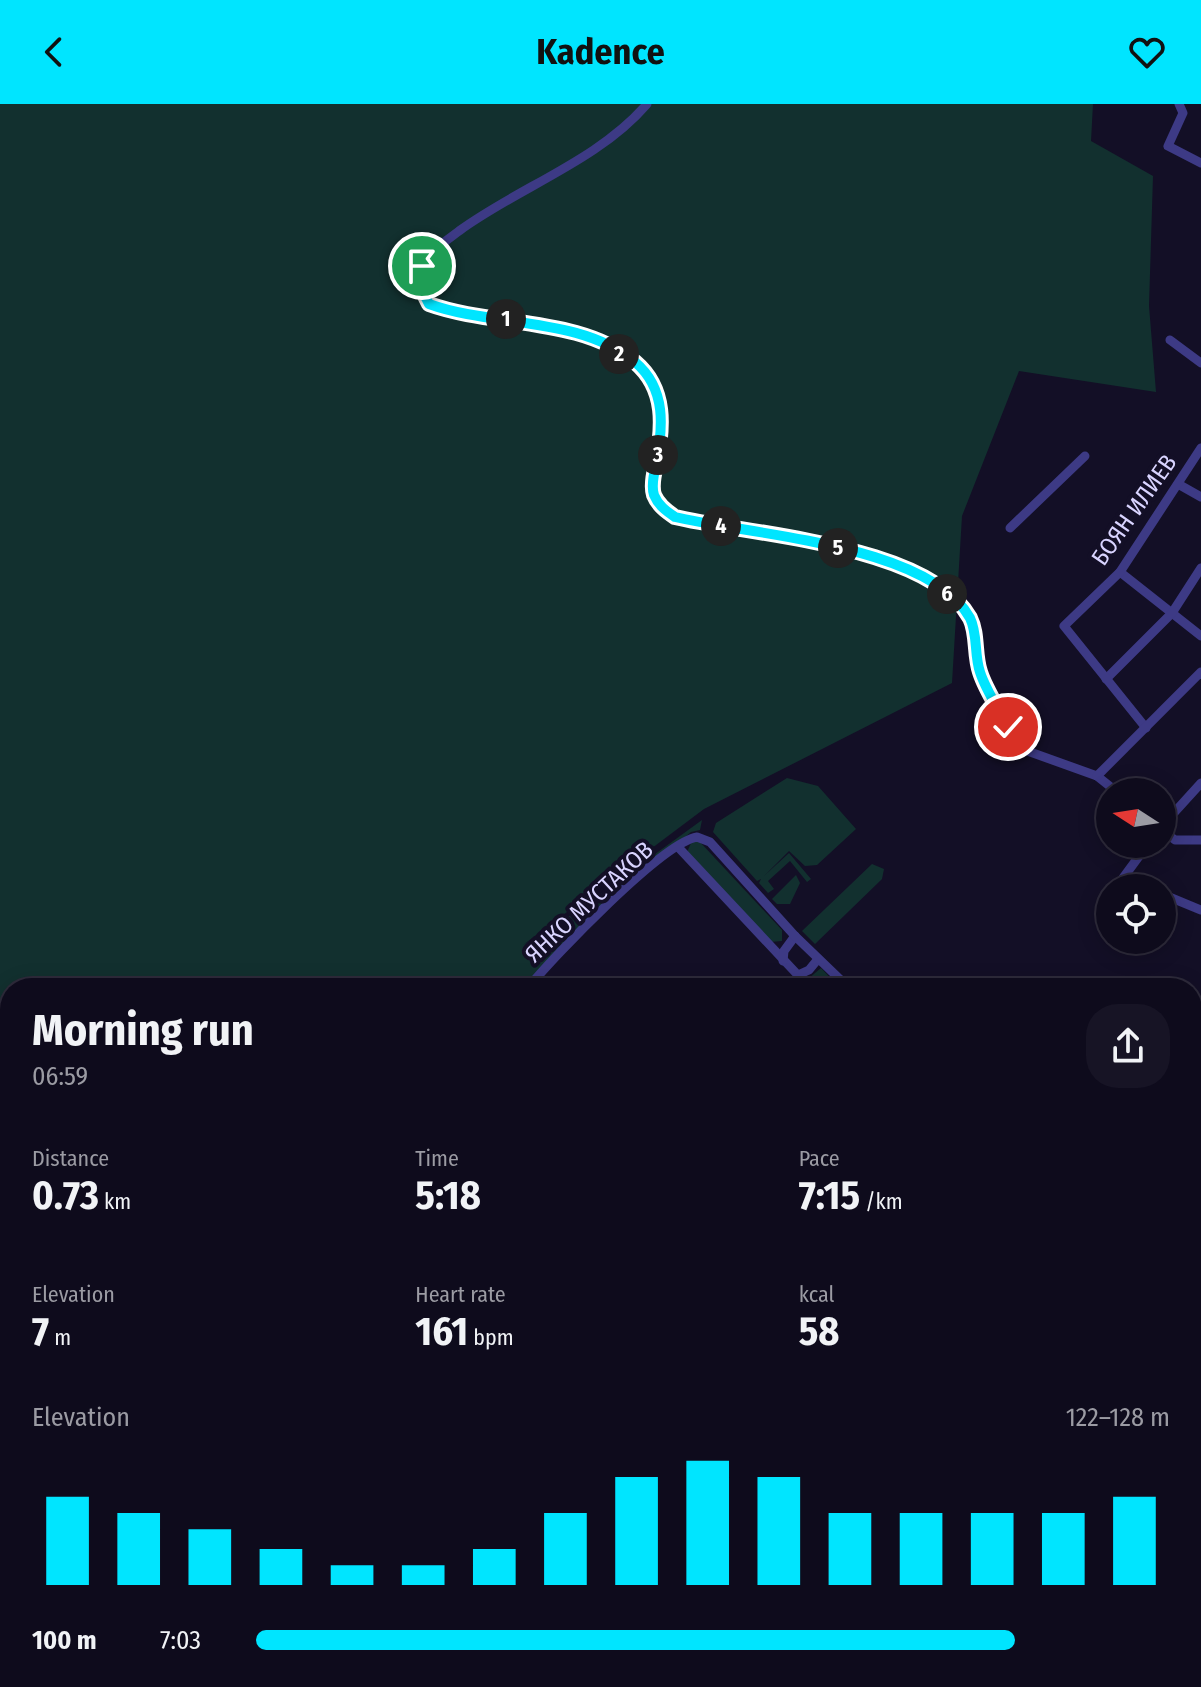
<!DOCTYPE html>
<html lang="en">
<head>
<meta charset="utf-8">
<style>
	:root { --surface:#0e0b1c; --page:#171425; --text:#f1f3f6; --muted:#9b9ba3; --line:#2e2b3b; --accent:#00e5ff }
	body { margin:0; font-family:"Fira Sans Condensed",sans-serif; background:var(--page); color:var(--text); height:100vh; display:flex; flex-direction:column; font-size:30px; white-space:nowrap }
	* { box-sizing:border-box; margin:0 }
	p { font-size:26px; color:var(--muted) }
	.icon { flex:none; width:44px; height:44px; fill:none; stroke:currentColor; stroke-width:2; stroke-linecap:round; stroke-linejoin:round }
	.map { position:relative; flex:1; overflow:hidden }
	.side { position:absolute; left:0px; top:874px; width:1202px; height:710px; display:flex; flex-direction:column; background:var(--surface); border-radius:32px 32px 0 0; box-shadow:0 4px 20px #0003,0 0 0 2px var(--line) }
	.side>* { flex:none }
	.needle { width:52px; rotate:282deg }
	.fabs { position:absolute; left:1096px; top:674px; display:grid; gap:16px }
	.fabs a { display:grid; place-items:center; width:80px; height:80px; border-radius:50%; background:var(--surface); box-shadow:0 4px 20px #0003,0 0 0 2px var(--line); font-size:40px }
	.pin { position:absolute; display:grid; place-items:center; width:68px; height:68px; color:#fff; margin:-34px; border:4px solid #fff; border-radius:50%; box-shadow:0 2px 8px #0007 }
	.km { position:absolute; width:40px; height:40px; margin:-20px; border-radius:50%; background:#222; color:#fff; font-size:22px; line-height:40px; text-align:center }
	.round { display:grid; place-items:center; flex:none; width:84px; height:84px; border-radius:32px; background:var(--page) }
	.headline { display:flex; align-items:center; justify-content:space-between; height:136px; padding:0 32px }
	h1 { font-size:44px; font-weight:700; line-height:60px }
	.stats { display:grid; grid-template-columns:repeat(3,1fr); gap:12px; height:136px; padding:8px 32px }
	.stats div { display:grid; align-content:center }
	.stats b { font-size:40px; font-weight:700 }
	.stats small { font-size:22px; font-weight:400 }
	.stats p { font-size:22px }
	.chart { height:224px; padding:16px 32px }
	.chart p { display:flex; justify-content:space-between }
	.chart svg { width:100%; height:144px; margin-top:8px; stroke:var(--accent); stroke-width:6 }
	ul { padding:0 32px; list-style:none; font-size:26px }
	li { display:grid; grid-template-columns:128px 96px 1fr; align-items:center; height:60px }
	li i { height:20px; border-radius:10px; background:var(--accent) }
	header { display:flex; justify-content:space-between; align-items:center; height:104px; padding:0 32px; background:var(--accent); color:#111; font-size:36px; font-weight:700 }
	.map>svg:first-child { display:block }
	.green { fill:#12302f }
	.lines { fill:none; stroke-linecap:round; stroke-linejoin:round }
	.minor { stroke:#3d3a85; stroke-width:9 }
	.route-casing { stroke:#fff; stroke-width:16 }
	.route { stroke:#00e5ff; stroke-width:10 }
	.labels { text-anchor:middle; dominant-baseline:central; stroke-width:8; stroke-linejoin:round; paint-order:stroke }
	.street-label { font-size:24px; fill:#d9d4ff; stroke:#130f26 }
</style>
</head>
<body>
<header><svg class="icon" aria-label="back" viewBox="0 0 24 24"><path d="M15 5l-7 7 7 7"/></svg>Kadence<svg class="icon" aria-label="heart" viewBox="0 0 24 24"><path d="M12 20l-8-8c-3-5 5-10 8-4 3-6 11-1 8 4z"/></svg></header>
<div class="map">
<svg width="1201" height="1583" viewBox="0 0 1201 1583">
	<rect width="100%" height="100%" fill="#130f26"/>
	<g class="green">
		<path d="M 0,0 L 1093,0 L 1091,37 L 1153,72 L 1149,202 L 1156,288 L 1019,267 L 962,412 L 952,579 L 704,705 L 523,841 L 574,809 L 702,716 L 700,726 L 691,728 L 583,823 L 526,884 L 10,884 L 10,1574 L 315,1574 L 315,1583 L 0,1583 Z"/>
		<path d="M 787,674 L 818,682 L 856,725 L 817,761 L 805,762 L 789,747 L 764,772 L 789,749 L 811,775 L 807,778 L 790,757 L 768,777 L 774,785 L 768,789 L 759,779 L 761,775 L 757,777 L 713,728 L 716,719 Z"/>
		<path d="M 692,737 L 700,738 L 782,826 L 782,837 L 770,838 L 687,748 Z"/>
		<path d="M 872,760 L 884,765 L 882,775 L 815,840 L 802,827 Z"/>
		<path d="M 796,771 L 800,779 L 790,800 L 777,800 L 772,795 Z"/>
		<path d="M 821,864 L 840,884 L 817,884 L 808,875 Z"/>
		<path d="M 1192,1385 L 1199,1386 L 1199,1421 L 1192,1421 Z"/>
	</g>
	<g class="lines">
		<g class="minor">
			<path d="M 647,0 C 598,57 519,83 459,127 C 446,137 431,146 423,160 C 415,174 422,187 429,200 C 487,221 589,214 636,260 C 647,271 658,287 661,301 C 668,336 633,393 674,413 C 693,422 720,422 740,425 C 801,434 924,453 964,505 C 978,524 973,548 980,569 C 989,594 1005,621 1019,644 L 1097,672 L 1117,688"/>
			<path d="M 1179,0 L 1183,9 L 1168,42 L 1201,59"/>
			<path d="M 1170,236 L 1201,259"/>
			<path d="M 1178,380 L 1201,393"/>
			<path d="M 1010,424 L 1085,352"/>
			<path d="M 1120,468 L 1201,532"/>
			<path d="M 1106,575 L 1172,509 L 1201,464"/>
			<path d="M 1146,624 L 1064,522 L 1120,468 L 1201,344"/>
			<path d="M 1097,672 L 1201,568"/>
			<path d="M 1162,722 L 1201,679"/>
			<path d="M 1162,726 L 1175,736 L 1201,736"/>
			<path d="M 678,743 L 810,884"/>
			<path d="M 1148,784 L 1123,774 L 1148,740"/>
			<path d="M 1162,790 L 1201,806"/>
			<path d="M 783,857 L 784,847 L 795,832"/>
			<path d="M 798,871 L 809,866 L 818,855"/>
			<path d="M 528,884 C 553,853 662,739 697,733 L 710,738 L 795,832 L 849,884"/>
			<path d="M 1192,1140 L 1201,1145"/>
			<path d="M 1192,1174 L 1201,1179"/>
			<path d="M 534,1574 L 542,1583"/>
		</g>
	</g>
	<g class="lines">
		<g class="route-casing">
			<path id="route" d="M 422,162 L 420,182 L 429,200 C 492,223 580,212 635,258 C 667,285 663,324 656,361 C 654,369 651,382 654,391 C 658,401 666,407 675,413 C 750,431 929,440 970,514 C 978,530 974,551 980,568 C 986,587 999,605 1008,623"/>
		</g>
		<use href="#route" class="route"/>
	</g>
	<g class="labels">
		<g class="street-label">
			<text transform="translate(1134 406) rotate(-55)">БОЯН ИЛИЕВ</text>
			<text transform="translate(589 798) rotate(-43)">ЯНКО МУСТАКОВ</text>
		</g>
	</g>
</svg>
<div class="fabs">
<a><svg class="needle" viewBox="-14 -14 28 28"><path d="M0-13l5 13h-10z" fill="#e53935"/><path d="M0 13l5-13h-10z" fill="#9b9ba3"/></svg></a>
<a><svg class="icon" aria-label="locate" viewBox="0 0 24 24"><circle cx="12" cy="12" r="6"/><path d="M12 2v4M12 18v4M2 12h4M18 12h4"/></svg></a>
</div>
<div class="pin" style="left:422px;top:162px;background:#1e9e55"><svg class="icon" aria-label="arrive" viewBox="0 0 24 24"><path d="M6 21V4h12l-3 4 3 4H6"/></svg></div>
<div class="pin" style="left:1008px;top:623px;background:#d93025"><svg class="icon" aria-label="check" viewBox="0 0 24 24"><path d="M5 12l5 5 9-10"/></svg></div>
<b class="km" style="left:506px;top:215px">1</b>
<b class="km" style="left:619px;top:250px">2</b>
<b class="km" style="left:658px;top:351px">3</b>
<b class="km" style="left:721px;top:422px">4</b>
<b class="km" style="left:838px;top:444px">5</b>
<b class="km" style="left:947px;top:490px">6</b>
<section class="side">
<div class="headline"><div><h1>Morning run</h1><p>06:59</p></div><a class="round"><svg class="icon" aria-label="share" viewBox="0 0 24 24"><path d="M12 15V3M7 8l5-5 5 5M5 13v7h14v-7"/></svg></a></div>
<div class="stats">
<div><p>Distance</p><b>0.73<small> km</small></b></div>
<div><p>Time</p><b>5:18</b></div>
<div><p>Pace</p><b>7:15<small> /km</small></b></div>
</div>
<div class="stats">
<div><p>Elevation</p><b>7<small> m</small></b></div>
<div><p>Heart rate</p><b>161<small> bpm</small></b></div>
<div><p>kcal</p><b>58</b></div>
</div>
<div class="chart"><p><span>Elevation</span>122–128 m</p>
<svg viewBox="0 0 160 44" preserveAspectRatio="none"><path d="M5 44V17M15 44V22M25 44V27M35 44V33M45 44V38M55 44V38M65 44V33M75 44V22M85 44V11M95 44V6M105 44V11M115 44V22M125 44V22M135 44V22M145 44V22M155 44V17"/></svg>
</div>
<ul>
<li><b>100 m</b>7:03<i style="width:83%"></i></li>
</ul>
</section>
</div>
</body>
</html>
